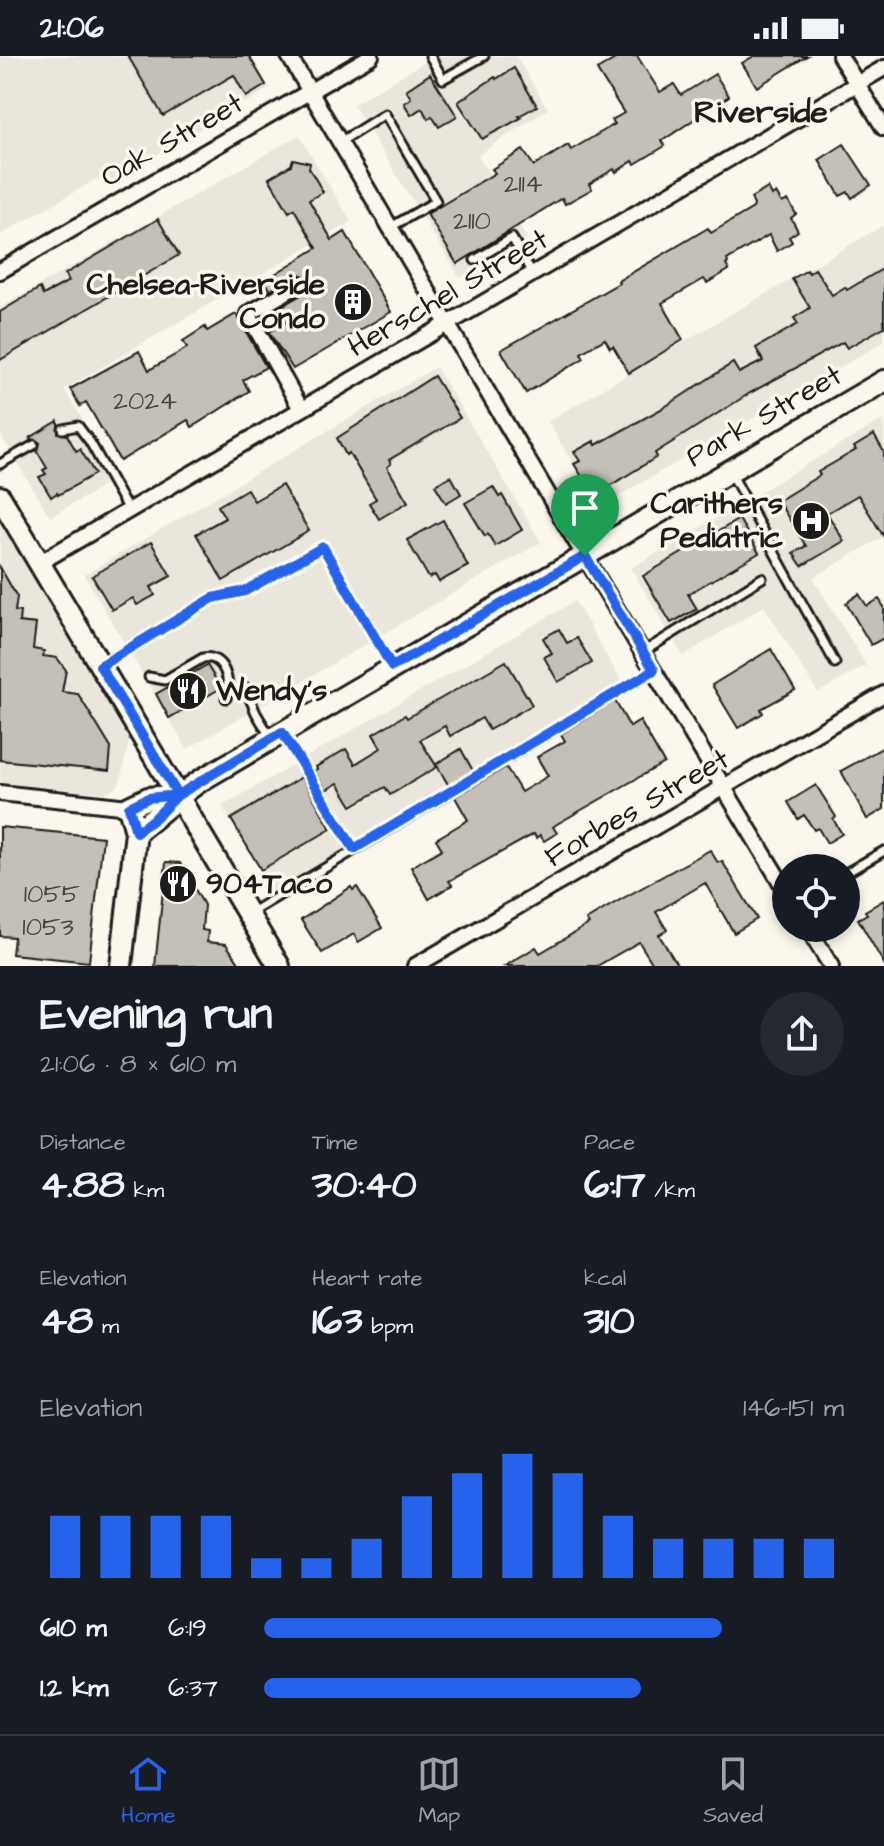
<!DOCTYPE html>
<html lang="en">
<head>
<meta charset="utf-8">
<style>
	:root { --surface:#171b24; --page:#242831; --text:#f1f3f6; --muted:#9ea1a6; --line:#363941; --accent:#2563eb }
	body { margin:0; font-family:"Architects Daughter",sans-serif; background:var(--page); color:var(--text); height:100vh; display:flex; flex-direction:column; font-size:30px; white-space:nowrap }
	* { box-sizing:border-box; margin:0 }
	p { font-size:26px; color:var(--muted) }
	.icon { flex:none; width:44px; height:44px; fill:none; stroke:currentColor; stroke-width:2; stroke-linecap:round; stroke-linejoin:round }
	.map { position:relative; height:910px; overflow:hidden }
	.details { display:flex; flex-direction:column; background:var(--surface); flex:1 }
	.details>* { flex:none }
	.controls { position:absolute; left:772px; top:798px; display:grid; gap:16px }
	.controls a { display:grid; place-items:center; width:88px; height:88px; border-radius:50%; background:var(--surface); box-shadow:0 4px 12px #0003; font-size:40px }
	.pin { position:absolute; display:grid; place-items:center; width:68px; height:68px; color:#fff; margin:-82px -34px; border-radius:50% 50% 50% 0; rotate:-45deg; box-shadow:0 0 8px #0007 }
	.pin .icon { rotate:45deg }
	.round { display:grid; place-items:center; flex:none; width:84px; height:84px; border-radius:42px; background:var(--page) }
	.summary { display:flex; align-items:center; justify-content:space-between; height:136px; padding:0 40px }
	h1 { font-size:44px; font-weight:700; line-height:60px }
	.stats { display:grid; grid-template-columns:repeat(3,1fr); gap:12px; height:136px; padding:8px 40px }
	.stats div { display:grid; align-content:center }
	.stats b { font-size:40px; font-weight:700 }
	.stats small { font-size:22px; font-weight:400 }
	.stats p { font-size:22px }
	.chart { height:224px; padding:16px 40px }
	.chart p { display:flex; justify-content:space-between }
	.chart svg { width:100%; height:144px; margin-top:8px; stroke:var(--accent); stroke-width:6 }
	ul { padding:0 40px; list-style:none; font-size:26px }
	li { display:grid; grid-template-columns:128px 96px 1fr; align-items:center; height:60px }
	li i { height:20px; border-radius:10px; background:var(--accent) }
	.status { display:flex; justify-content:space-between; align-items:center; height:56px; padding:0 40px; background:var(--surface); direction:ltr }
	.status svg { height:22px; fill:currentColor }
	.menu { display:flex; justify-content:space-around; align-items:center; height:112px; border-top:2px solid var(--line); background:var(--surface); font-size:22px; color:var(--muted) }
	.menu a { display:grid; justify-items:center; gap:4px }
	.menu .selected { color:var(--accent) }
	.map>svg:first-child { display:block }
	.built { fill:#eae6dc }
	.building { fill:#c3c0b8; stroke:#1c1c1c; stroke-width:2 }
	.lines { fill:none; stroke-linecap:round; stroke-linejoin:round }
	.lane-casing { stroke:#1c1c1c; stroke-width:13 }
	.street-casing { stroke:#1c1c1c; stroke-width:20 }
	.secondary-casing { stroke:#1c1c1c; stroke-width:26 }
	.lane { stroke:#fbf7ec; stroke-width:7 }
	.street { stroke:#fbf7ec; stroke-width:14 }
	.secondary { stroke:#fbf7ec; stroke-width:20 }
	.route-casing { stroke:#fff; stroke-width:16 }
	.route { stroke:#2563eb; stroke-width:10 }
	.labels { text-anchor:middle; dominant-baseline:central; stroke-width:7; stroke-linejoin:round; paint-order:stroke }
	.number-label { font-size:26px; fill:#464543 }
	.street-label { font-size:30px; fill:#1c1c1c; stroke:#fbf7ec }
	.poi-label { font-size:30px; font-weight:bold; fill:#1c1c1c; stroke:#fbf7ec; text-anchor:end }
	.neighbourhood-label { font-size:32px; font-weight:bold; fill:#1c1c1c; stroke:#fbf7ec }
</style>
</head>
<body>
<div class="status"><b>21:06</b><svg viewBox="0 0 49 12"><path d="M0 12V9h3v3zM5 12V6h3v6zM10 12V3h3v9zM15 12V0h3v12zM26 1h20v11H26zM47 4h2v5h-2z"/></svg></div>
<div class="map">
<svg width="884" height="910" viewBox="0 0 884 910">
	<rect width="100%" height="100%" fill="#fbf7ec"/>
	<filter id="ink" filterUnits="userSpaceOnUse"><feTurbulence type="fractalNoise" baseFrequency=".0125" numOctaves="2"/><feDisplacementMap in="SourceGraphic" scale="16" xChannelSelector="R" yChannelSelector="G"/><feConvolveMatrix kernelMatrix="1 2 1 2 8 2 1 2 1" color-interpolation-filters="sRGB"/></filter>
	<g filter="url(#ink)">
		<g class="built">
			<path d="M 0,0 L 251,0 L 270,32 L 105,129 L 100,121 L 0,179 Z"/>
			<path d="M 435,0 L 516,0 L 548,53 L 478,99 L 527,183 L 460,222 L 353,48 Z"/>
			<path d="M 299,79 L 351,166 L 64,333 L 118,422 L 50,461 L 0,378 L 0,252 Z"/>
			<path d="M 884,169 L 884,286 L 598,452 L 548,365 Z"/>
			<path d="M 436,311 L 541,486 L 187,693 L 84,519 Z"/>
			<path d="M 884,363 L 884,480 L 813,522 L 866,609 L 818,637 L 764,550 L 683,600 L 631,512 Z"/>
			<path d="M 0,464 L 129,685 L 120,726 L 116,732 L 105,737 L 0,726 Z"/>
			<path d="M 575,545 L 623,628 L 274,839 L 222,750 Z"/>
		</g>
		<g class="building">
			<path d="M 128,0 L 249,0 L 266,29 L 246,41 L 234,19 L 163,60 Z"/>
			<path d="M 620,0 L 637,0 L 660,36 L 674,28 L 681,39 L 715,18 L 729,40 L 662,85 L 665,90 L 635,108 L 633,105 L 616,116 L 614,113 L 589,128 L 592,133 L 565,148 L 562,142 L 457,208 L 427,158 L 495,117 L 492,113 L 523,94 L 534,110 L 568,89 L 571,94 L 615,68 L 612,64 L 624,57 L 597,14 Z"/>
			<path d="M 754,0 L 807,0 L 757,31 L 742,7 Z"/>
			<path d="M 514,12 L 537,50 L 519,60 L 521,62 L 482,83 L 458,46 L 495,21 L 496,23 Z"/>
			<path d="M 430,18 L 457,60 L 439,71 L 432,60 L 428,63 L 422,52 L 411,59 L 404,47 L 411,42 L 406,34 Z"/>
			<path d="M 844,88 L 871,129 L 852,142 L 848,136 L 840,140 L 819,104 Z"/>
			<path d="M 293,103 L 310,107 L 309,112 L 323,136 L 309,144 L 332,184 L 345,176 L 391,256 L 293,313 L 269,276 L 288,265 L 280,251 L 306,236 L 310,229 L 309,224 L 299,218 L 270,234 L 265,224 L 317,192 L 294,153 L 289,156 L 269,122 L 291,109 Z"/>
			<path d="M 768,132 L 772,140 L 776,137 L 782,147 L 788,144 L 796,158 L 791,162 L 798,175 L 789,181 L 792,186 L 777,195 L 769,179 L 727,204 L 728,207 L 726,209 L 729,214 L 707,227 L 704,223 L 662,247 L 683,284 L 629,317 L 613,290 L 610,292 L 605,283 L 581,297 L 584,302 L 526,337 L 501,294 L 619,227 L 618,225 L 708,172 L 711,177 L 753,152 L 754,149 L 751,142 Z"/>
			<path d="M 158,163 L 179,199 L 0,304 L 0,256 L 40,232 L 43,239 L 69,225 L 65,218 Z"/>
			<path d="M 884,212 L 884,271 L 847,292 L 843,286 L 750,337 L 655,397 L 657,401 L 598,437 L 588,420 L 583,422 L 574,408 L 580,405 L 574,396 L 594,385 L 596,389 L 663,352 L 733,307 L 739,317 L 763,305 L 756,292 L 798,268 L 794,262 L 810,252 L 792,223 L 807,214 L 809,217 L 815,213 L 832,239 L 845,231 L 847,234 Z"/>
			<path d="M 236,258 L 266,311 L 243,324 L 249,335 L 192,371 L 188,364 L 120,405 L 86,346 L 80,350 L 70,333 L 139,295 L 149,314 L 187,292 L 183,285 L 205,271 L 207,275 Z"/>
			<path d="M 434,320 L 460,362 L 389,404 L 391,408 L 387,411 L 408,446 L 379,463 L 369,447 L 376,443 L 349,397 L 346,399 L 337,382 Z"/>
			<path d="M 58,365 L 58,377 L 67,379 L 76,395 L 80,393 L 95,418 L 58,439 L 57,437 L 51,441 L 39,421 L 46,418 L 43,414 L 47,412 L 37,395 L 40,387 L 30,382 Z"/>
			<path d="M 874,379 L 884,396 L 884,481 L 858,439 L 827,457 L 844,485 L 802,510 L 793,497 L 806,490 L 778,445 L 820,419 L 818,416 L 856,394 L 854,391 Z"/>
			<path d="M 451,420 L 461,438 L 446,447 L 435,429 Z"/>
			<path d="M 282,429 L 309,475 L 223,525 L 196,478 L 225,462 L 218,450 L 247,433 L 254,445 Z"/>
			<path d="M 493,431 L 499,441 L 502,439 L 522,474 L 495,490 L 488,478 L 485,480 L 465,447 Z"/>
			<path d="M 739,463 L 759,497 L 688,538 L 697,553 L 671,567 L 643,520 Z"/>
			<path d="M 443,464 L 468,510 L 439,526 L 435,519 L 429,522 L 407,484 Z"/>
			<path d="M 151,486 L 171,520 L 151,531 L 155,539 L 137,549 L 133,542 L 112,554 L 92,520 Z"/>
			<path d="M 0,511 L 17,541 L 15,555 L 20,556 L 19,566 L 36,568 L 33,593 L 44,595 L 43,600 L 57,602 L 66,614 L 62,636 L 78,638 L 111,692 L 109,715 L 0,704 Z"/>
			<path d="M 859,538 L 867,550 L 879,543 L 884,551 L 884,582 L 871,589 L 846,547 Z"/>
			<path d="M 559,573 L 567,587 L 577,582 L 592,607 L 558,626 L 544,601 L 552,597 L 543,582 Z"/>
			<path d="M 771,593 L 795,634 L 761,653 L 763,657 L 738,672 L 712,629 Z"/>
			<path d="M 506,605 L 532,649 L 489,674 L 482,662 L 450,680 L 445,670 L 420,684 L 437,711 L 390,739 L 385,731 L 352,750 L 338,727 L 326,734 L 314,715 L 317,713 L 316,711 L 346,693 L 355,708 L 381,692 L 373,678 L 405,659 L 407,662 Z"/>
			<path d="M 207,609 L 221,632 L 169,662 L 156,638 Z"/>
			<path d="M 615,645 L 630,671 L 640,665 L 664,707 L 557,768 L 553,771 L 557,777 L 544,785 L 540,779 L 536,782 L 534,778 L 449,825 L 452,829 L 429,843 L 411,811 L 442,793 L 436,783 L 468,764 L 455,741 L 506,711 L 521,736 L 548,720 L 537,701 L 565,685 L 561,678 Z"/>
			<path d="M 884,691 L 884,753 L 867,763 L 841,715 Z"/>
			<path d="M 461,693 L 473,715 L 449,730 L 436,708 Z"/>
			<path d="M 302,721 L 331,773 L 261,814 L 231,763 Z"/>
			<path d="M 816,729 L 836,761 L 833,763 L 842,778 L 827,787 L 818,772 L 814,774 L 804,759 L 798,763 L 788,746 Z"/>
			<path d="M 0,771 L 103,781 L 89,906 L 12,898 L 14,881 L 0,880 Z"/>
			<path d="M 710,794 L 718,807 L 722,805 L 757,863 L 734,877 L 705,827 L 656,856 L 667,874 L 659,879 L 678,910 L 654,910 L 639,886 L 597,910 L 505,910 L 536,891 L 540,897 L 589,868 L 586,864 L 618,845 Z"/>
			<path d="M 166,806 L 180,807 L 204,849 L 202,874 L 208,875 L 207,886 L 226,888 L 241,910 L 155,910 Z"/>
			<path d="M 351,831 L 353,834 L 357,831 L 382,872 L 358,886 L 354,878 L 322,897 L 301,864 Z"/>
			<path d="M 884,844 L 884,908 L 858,863 L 867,858 L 865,855 Z"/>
		</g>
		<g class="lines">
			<g class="lane-casing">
				<g id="lane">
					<path d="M 430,0 L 443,23 L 484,0"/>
					<path d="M 340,86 L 385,58 L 436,145 L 391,171"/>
					<path d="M 475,204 L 512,182 L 532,217"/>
					<path d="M 63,373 L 78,370 L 90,386 L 128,454"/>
					<path d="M 0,408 L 34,389"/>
					<path d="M 731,417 L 835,607"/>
					<path d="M 643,596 L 762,522"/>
					<path d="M 103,608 L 213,542 L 245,535 L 323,491 L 391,609"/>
					<path d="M 149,621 L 165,624 L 203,602 C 224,598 232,627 226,642"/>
					<path d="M 245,631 L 256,657 L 271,682"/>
					<path d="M 284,679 L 354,793"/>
					<path d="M 846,817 L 884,795"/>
					<path d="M 250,857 L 654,614"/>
				</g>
			</g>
			<g class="street-casing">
				<g id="street">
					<path d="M 289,0 L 569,474 L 786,835"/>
					<path d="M 840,0 L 884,72"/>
					<path d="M 0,215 L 371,0"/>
					<path d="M 300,228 L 248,258 L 301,353"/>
					<path d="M 39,507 L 884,12"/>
					<path d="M 0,737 L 129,751"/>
					<path d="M 808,872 L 831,910"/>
					<path d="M 415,910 L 884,638"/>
				</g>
			</g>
			<g class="secondary-casing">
				<g id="secondary">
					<path d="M 0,441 L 279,910"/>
					<path d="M 136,776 C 159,759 178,739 203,723 L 884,325"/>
					<path d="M 121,910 L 136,776 L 129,751 L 148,742 L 178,739"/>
				</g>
			</g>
			<use href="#lane" class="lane"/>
			<use href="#street" class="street"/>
			<use href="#secondary" class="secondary"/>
		</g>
	</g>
	<g class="lines" filter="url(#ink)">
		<g class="route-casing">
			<path id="route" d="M 585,500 L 392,611 L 323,491 L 245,535 L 213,542 L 100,610 L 178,739 L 148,742 L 129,751 L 136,776 L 155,762 L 178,739 L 282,676 L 354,793 L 654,614 L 585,500"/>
		</g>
		<use href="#route" class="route"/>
	</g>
	<defs>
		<g id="building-disc" transform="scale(2)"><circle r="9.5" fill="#1c1c1c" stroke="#fbf7ec"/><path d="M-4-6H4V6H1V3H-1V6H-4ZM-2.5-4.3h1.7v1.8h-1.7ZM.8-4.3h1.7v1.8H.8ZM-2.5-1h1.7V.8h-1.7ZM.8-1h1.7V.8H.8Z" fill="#fff"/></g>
		<g id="hospital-disc" transform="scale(2)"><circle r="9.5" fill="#1c1c1c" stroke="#fbf7ec"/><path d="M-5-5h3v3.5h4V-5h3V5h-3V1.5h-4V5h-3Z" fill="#fff"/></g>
		<g id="restaurant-disc" transform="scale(2)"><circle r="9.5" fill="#1c1c1c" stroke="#fbf7ec"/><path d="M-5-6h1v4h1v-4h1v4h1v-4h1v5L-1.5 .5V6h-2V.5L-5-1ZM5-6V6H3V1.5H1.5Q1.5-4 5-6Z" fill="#fff"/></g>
	</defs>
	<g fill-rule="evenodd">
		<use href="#building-disc" x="353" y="246"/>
		<use href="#hospital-disc" x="811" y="465"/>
		<use href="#restaurant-disc" x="188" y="635"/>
		<use href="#restaurant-disc" x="178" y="828"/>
	</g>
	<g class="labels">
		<g class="number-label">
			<text x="523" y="128">2114</text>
			<text x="472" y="165">2110</text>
			<text x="145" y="345">2024</text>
			<text x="52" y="838">1055</text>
			<text x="48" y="871">1053</text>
		</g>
		<g class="street-label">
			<text transform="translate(172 84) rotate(-30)">Oak Street</text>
			<text transform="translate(448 237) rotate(-30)">Herschel Street</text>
			<text transform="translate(764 360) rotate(-30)">Park Street</text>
			<text transform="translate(637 752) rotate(-30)">Forbes Street</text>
		</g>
		<g class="poi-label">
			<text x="325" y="229">Chelsea-Riverside<tspan x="325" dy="34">Condo</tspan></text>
			<text x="783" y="448">Carithers<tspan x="783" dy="34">Pediatric</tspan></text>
			<text x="216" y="635" text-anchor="start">Wendy's</text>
			<text x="206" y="828" text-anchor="start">904Taco</text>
		</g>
		<g class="neighbourhood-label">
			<text x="761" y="56">Riverside</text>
		</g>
	</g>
</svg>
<div class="controls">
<a><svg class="icon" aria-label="locate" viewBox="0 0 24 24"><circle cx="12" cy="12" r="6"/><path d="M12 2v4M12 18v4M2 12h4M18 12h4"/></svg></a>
</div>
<div class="pin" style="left:585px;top:500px;background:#1e9e55"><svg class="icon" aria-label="arrive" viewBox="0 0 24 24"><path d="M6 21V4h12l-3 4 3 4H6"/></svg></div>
</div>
<section class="details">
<div class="summary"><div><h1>Evening run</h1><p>21:06 · 8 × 610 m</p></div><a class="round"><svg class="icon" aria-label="share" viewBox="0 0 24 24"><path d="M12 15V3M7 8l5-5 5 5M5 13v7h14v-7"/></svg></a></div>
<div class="stats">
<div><p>Distance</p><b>4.88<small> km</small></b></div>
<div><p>Time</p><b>30:40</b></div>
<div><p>Pace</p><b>6:17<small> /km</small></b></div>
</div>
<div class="stats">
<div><p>Elevation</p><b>48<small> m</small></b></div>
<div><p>Heart rate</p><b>163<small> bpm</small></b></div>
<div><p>kcal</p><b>310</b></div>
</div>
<div class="chart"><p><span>Elevation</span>146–151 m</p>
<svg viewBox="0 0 160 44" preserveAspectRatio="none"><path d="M5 44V25M15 44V25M25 44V25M35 44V25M45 44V38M55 44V38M65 44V32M75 44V19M85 44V12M95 44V6M105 44V12M115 44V25M125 44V32M135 44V32M145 44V32M155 44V32"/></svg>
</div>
<ul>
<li><b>610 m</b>6:19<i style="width:79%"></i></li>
<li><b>1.2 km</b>6:37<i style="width:65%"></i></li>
</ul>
</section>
<nav class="menu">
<a class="selected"><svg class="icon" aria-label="home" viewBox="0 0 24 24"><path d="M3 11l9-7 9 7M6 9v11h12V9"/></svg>Home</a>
<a><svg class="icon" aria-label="map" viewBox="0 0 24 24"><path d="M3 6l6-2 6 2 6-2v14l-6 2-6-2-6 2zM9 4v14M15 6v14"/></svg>Map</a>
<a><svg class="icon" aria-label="saved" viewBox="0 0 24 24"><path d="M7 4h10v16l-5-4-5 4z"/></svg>Saved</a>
</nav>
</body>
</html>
